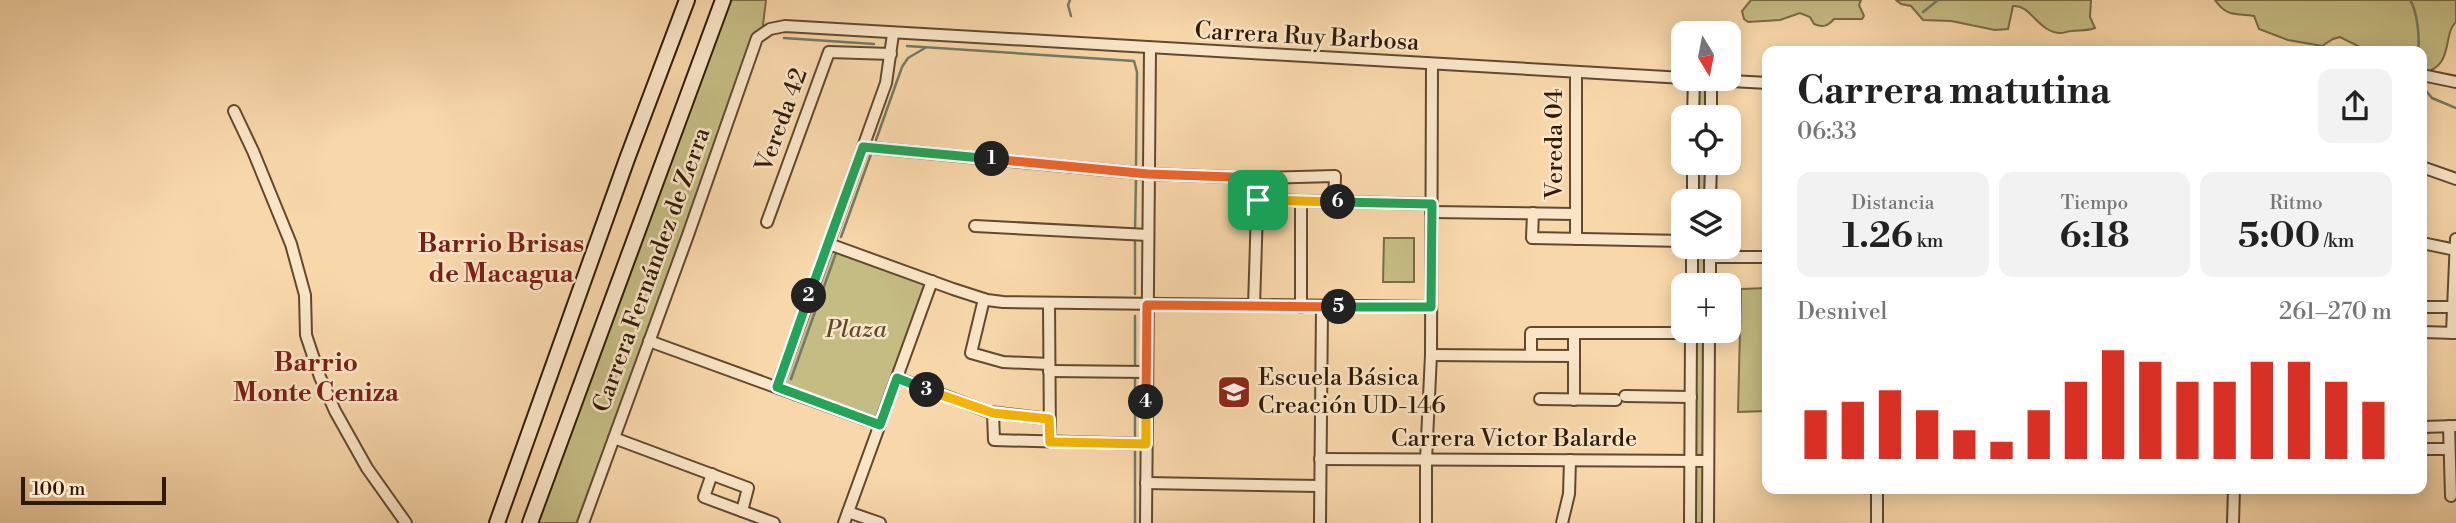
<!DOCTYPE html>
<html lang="es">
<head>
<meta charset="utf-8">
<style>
	:root { --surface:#fff; --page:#f2f2f2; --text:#222; --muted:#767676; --accent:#d93025 }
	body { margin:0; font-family:"Libre Bodoni",serif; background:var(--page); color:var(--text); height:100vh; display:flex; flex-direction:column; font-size:26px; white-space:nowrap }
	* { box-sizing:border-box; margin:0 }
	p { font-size:23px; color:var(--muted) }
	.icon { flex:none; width:38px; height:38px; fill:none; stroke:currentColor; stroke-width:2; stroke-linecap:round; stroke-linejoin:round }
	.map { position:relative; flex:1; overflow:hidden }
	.panel { position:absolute; left:1762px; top:46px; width:665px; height:448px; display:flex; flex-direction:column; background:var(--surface); border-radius:14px; box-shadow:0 4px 18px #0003 }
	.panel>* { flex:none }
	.needle { width:46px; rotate:170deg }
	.buttons { position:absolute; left:1671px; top:21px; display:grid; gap:14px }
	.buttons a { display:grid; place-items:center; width:70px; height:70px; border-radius:14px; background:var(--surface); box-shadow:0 4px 18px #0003; font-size:35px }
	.scale { position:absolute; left:21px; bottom:18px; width:145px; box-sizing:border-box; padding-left:7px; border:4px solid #2f1a08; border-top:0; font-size:19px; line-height:24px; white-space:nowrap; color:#2f1a08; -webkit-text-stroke:5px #fae5c8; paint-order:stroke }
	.pin { position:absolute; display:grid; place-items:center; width:60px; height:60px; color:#fff; margin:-30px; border-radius:14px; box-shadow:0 4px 10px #0006 }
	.km { position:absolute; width:35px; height:35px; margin:-18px; border-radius:50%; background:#222; color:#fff; font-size:19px; line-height:35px; text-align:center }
	.round { display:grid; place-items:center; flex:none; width:74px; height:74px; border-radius:14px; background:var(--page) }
	.head { display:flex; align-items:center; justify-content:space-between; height:119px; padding:0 35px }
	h1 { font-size:38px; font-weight:700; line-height:52px }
	.stats { display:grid; grid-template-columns:repeat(3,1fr); gap:10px; height:119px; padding:7px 35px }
	.stats div { display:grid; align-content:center; border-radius:14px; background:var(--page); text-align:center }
	.stats b { font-size:35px; font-weight:700 }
	.stats small { font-size:19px; font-weight:400 }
	.stats p { font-size:19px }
	.chart { height:196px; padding:14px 35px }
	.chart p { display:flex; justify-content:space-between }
	.chart svg { width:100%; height:126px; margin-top:7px; stroke:var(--accent); stroke-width:6 }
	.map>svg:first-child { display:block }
	.green { fill:#c5bc83; stroke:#7a6b46; stroke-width:2 }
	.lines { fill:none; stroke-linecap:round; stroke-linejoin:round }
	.stream { stroke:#727a66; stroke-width:2.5 }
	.minor-casing { stroke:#614930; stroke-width:14 }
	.secondary-casing { stroke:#2f1a08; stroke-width:18 }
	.minor { stroke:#fae5c8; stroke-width:10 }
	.secondary { stroke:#fae5c8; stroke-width:14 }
	.split-1-casing { stroke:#fff; stroke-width:14 }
	.split-2-casing { stroke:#fff; stroke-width:14 }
	.split-3-casing { stroke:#fff; stroke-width:14 }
	.split-4-casing { stroke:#fff; stroke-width:14 }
	.split-5-casing { stroke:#fff; stroke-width:14 }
	.split-6-casing { stroke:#fff; stroke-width:14 }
	.split-7-casing { stroke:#fff; stroke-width:14 }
	.split-1 { stroke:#f0652b; stroke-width:9 }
	.split-2 { stroke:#22a559; stroke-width:9 }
	.split-3 { stroke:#22a559; stroke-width:9 }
	.split-4 { stroke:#f5b400; stroke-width:9 }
	.split-5 { stroke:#f0652b; stroke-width:9 }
	.split-6 { stroke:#22a559; stroke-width:9 }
	.split-7 { stroke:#f5b400; stroke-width:9 }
	.labels { text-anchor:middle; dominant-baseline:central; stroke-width:5; stroke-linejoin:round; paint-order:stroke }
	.street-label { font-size:24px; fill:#2f1a08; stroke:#fae5c8 }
	.park-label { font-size:24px; font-style:italic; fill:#5c4b2d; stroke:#fae5c8 }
	.poi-label { font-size:24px; fill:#2f1a08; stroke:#fae5c8; text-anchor:start }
	.neighbourhood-label { font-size:26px; font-weight:bold; fill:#7a1f14; stroke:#fae5c8 }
</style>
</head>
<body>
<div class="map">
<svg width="2456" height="523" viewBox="0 0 2456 523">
	<rect width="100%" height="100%" fill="#f8d7aa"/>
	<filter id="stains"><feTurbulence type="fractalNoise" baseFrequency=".00286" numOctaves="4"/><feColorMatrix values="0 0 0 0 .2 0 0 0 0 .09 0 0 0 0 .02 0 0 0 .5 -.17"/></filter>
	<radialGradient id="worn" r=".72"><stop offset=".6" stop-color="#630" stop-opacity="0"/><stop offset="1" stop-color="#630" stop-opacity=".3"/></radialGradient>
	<g class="green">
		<path d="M 723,0 L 766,0 L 762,33 L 583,523 L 530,523 Z"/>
		<path d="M 1751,0 L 1861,0 L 1859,5 L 1864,16 L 1862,19 L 1834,19 C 1828,26 1823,28 1814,24 L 1810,17 L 1800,13 L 1780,20 L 1748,22 L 1744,19 L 1742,11 Z"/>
		<path d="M 1896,0 L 2091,0 L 2090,17 L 2095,28 C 2087,31 2080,30 2072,31 C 2068,31 2064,33 2061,33 C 2038,33 2031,4 2013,6 L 2008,29 L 1995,30 L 1951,21 L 1923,20 L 1911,6 L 1901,4 Z"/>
		<path d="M 2215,0 L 2456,0 L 2456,22 C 2442,34 2455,67 2422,73 L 2422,51 L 2368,51 L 2340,37 L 2333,39 L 2322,46 L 2288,40 L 2259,29 L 2254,16 C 2237,13 2227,18 2215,0 Z"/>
		<path d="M 1694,79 L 1711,80 L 1711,117 L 1693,117 Z"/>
		<path d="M 1693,163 L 1711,163 L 1710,201 L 1693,201 Z"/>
		<path d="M 1384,238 L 1414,238 L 1414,282 L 1383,282 Z"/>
		<path d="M 829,244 L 932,281 L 880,425 L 777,387 Z"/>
		<rect x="1692" y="247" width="18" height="38"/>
		<path d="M 1767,288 L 1767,411 L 1738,412 L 1741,289 Z"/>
		<path d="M 1691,331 L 1709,331 L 1708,523 L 1690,523 Z"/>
	</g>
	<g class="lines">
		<g class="stream">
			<path d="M 1070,0 L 1068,5 L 1071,16"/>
			<path d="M 2410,0 C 2417,10 2420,38 2418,51"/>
			<path d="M 1923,12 L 1938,0"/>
			<path d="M 784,38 L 874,44"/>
			<path d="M 907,46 L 1134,61 L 1137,72 L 1136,165"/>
			<path d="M 2422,86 L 2432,98 L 2456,108"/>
			<path d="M 876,140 L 902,67 L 908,58 L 925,48"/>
			<path d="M 1135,231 L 1136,177"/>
			<path d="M 841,237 L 871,154"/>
			<path d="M 1135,294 L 1135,238"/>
			<path d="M 1135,316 L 1135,370"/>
			<path d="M 1135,376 L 1135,436"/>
			<path d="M 791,379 L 836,253"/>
			<path d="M 1135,449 L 1135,523"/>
		</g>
		<g class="minor-casing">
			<g id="minor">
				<path d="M 2422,75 L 2456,82"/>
				<path d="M 1694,79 L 1768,83"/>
				<path d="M 234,111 L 253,151 L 291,244 L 305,295 L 306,335 L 320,377 L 335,411 L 367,468 L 406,523"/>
				<path d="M 1693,117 L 1694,79"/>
				<path d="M 1711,117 L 1711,80"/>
				<path d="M 863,147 L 1148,174 L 1258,178 L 1335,176 L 1334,202"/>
				<path d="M 2422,167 L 2456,179"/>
				<path d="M 1258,200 L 1431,204"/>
				<path d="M 1301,201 L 1301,307"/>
				<path d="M 1693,201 L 1693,163"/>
				<path d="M 1710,201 L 1711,163"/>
				<path d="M 1431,212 L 1576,214"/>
				<path d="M 1533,213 L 1532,238 L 1684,241"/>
				<path d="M 767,222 L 829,52 L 891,54"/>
				<path d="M 975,226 L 1148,235"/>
				<path d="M 1576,239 L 1576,74"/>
				<path d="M 2422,243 L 2456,250"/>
				<path d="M 829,244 L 953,289 L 987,300 L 1003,302 L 1431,307"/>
				<path d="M 1710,257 L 1768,257"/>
				<path d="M 1692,285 L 1692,247"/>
				<path d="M 1710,285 L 1710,247"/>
				<path d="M 984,299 L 971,353 L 1003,362 L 1049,364"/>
				<path d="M 1049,303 L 1050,442"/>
				<path d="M 1254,306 L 1258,178"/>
				<path d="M 2422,307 L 2452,307"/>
				<path d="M 2422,332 L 2456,333"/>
				<path d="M 2452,333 L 2456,239"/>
				<path d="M 649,341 L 880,425"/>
				<path d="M 1431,355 L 1574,356"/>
				<path d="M 1531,355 L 1531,333 L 1691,333"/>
				<path d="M 1049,371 L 1147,372"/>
				<path d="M 897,378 L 989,412 L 1049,419"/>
				<path d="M 777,387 L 886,83 L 893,34"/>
				<path d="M 1625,396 L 1691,397"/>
				<path d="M 1540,399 L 1616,400"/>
				<path d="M 1574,400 L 1574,333"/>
				<path d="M 993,413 L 994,440 L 1146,444"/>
				<path d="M 2449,426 L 2451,496"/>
				<path d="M 2422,427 L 2456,426"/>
				<path d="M 614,438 L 748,488 L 742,511"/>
				<path d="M 2422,449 L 2449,449"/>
				<path d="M 1320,459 L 1708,461"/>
				<path d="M 712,474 L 704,497 L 774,523"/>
				<path d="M 1146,483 L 1320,486"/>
				<path d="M 848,512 L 880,523"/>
				<path d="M 583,523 L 688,235 L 757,38 L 770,29 L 785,26 C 1084,46 1384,62 1684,78"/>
				<path d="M 844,523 L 932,281"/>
				<path d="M 1146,523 L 1150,49"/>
				<path d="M 1320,523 L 1322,307"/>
				<path d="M 1426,523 L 1426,460 L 1431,355 L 1432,66"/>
				<path d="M 1562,523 L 1569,494 L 1570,460"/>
				<path d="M 1690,523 L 1691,331"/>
				<path d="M 1708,523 L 1709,331"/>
				<path d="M 1877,523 L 1877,488"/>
				<path d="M 2233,523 L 2234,488"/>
			</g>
		</g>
		<g class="secondary-casing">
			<g id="secondary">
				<path d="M 497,523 L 627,159 L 687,0"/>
				<path d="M 530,523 L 723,0"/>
			</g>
		</g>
		<use href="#minor" class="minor"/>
		<use href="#secondary" class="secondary"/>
	</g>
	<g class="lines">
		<g class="split-1-casing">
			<path id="split-1" d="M 992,159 L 1148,174 L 1258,178 L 1258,200"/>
		</g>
		<g class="split-2-casing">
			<path id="split-2" d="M 809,296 L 863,147 L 992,159"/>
		</g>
		<g class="split-3-casing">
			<path id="split-3" d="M 809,296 L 777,387 L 880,425 L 897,378 L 927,390"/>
		</g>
		<g class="split-4-casing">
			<path id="split-4" d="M 927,390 L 993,413 L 1049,419 L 1050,442 L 1054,442 L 1146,444 L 1146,402"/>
		</g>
		<g class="split-5-casing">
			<path id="split-5" d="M 1146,402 L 1147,305 L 1339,307"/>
		</g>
		<g class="split-6-casing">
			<path id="split-6" d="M 1338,202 L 1432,204 L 1431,307 L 1339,307"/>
		</g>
		<g class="split-7-casing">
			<path id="split-7" d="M 1258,200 L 1338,202"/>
		</g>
		<use href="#split-1" class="split-1"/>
		<use href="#split-2" class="split-2"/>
		<use href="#split-3" class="split-3"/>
		<use href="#split-4" class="split-4"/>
		<use href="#split-5" class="split-5"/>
		<use href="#split-6" class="split-6"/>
		<use href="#split-7" class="split-7"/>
	</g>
	<defs>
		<g id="school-square" transform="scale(1.75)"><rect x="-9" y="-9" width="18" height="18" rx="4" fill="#8f2418" stroke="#fae5c8"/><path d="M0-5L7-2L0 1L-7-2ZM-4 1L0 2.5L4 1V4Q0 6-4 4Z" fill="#fff"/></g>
	</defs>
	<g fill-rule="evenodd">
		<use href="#school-square" x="1234" y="392"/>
	</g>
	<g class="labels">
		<g class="street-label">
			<text transform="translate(1307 37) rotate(3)">Carrera Ruy Barbosa</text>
			<text transform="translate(782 120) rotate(-70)">Vereda 42</text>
			<text transform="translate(1555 144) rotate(-90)">Vereda 04</text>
			<text transform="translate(652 270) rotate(-70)">Carrera Fernández de Zerra</text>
			<text x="1514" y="439">Carrera Victor Balarde</text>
		</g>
		<g class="park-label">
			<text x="856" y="330">Plaza</text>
		</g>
		<g class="poi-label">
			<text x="1258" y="378">Escuela Básica<tspan x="1258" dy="28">Creación UD-146</tspan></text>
		</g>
		<g class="neighbourhood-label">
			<text x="501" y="244">Barrio Brisas<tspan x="501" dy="30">de Macagua</tspan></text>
			<text x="316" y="363">Barrio<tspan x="316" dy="30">Monte Ceniza</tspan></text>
		</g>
	</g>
	<rect width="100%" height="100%" filter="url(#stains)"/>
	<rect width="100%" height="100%" fill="url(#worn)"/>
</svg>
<div class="buttons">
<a><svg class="needle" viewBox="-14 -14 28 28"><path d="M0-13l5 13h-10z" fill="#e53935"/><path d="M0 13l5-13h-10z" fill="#767676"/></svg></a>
<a><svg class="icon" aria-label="locate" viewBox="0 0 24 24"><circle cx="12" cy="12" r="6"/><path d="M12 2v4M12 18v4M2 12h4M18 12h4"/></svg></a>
<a><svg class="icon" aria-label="layers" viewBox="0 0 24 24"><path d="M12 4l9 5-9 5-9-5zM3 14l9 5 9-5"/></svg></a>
<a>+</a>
</div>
<div class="scale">100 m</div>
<div class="pin" style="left:1258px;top:200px;background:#1e9e55"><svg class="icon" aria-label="arrive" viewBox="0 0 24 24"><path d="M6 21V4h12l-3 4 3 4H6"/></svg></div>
<b class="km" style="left:992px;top:159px">1</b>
<b class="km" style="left:809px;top:296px">2</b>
<b class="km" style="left:927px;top:390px">3</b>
<b class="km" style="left:1146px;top:402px">4</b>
<b class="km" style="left:1339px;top:307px">5</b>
<b class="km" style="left:1338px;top:202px">6</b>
<section class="panel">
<div class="head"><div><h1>Carrera matutina</h1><p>06:33</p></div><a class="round"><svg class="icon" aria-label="share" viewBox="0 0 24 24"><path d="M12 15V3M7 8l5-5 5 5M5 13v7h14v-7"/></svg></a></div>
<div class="stats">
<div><p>Distancia</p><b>1.26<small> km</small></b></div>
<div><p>Tiempo</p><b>6:18</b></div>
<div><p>Ritmo</p><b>5:00<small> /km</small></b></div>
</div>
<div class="chart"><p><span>Desnivel</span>261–270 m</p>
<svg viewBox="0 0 160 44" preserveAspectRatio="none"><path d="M5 44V27M15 44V24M25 44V20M35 44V27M45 44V34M55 44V38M65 44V27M75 44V17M85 44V6M95 44V10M105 44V17M115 44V17M125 44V10M135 44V10M145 44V17M155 44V24"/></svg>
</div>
</section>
</div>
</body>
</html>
